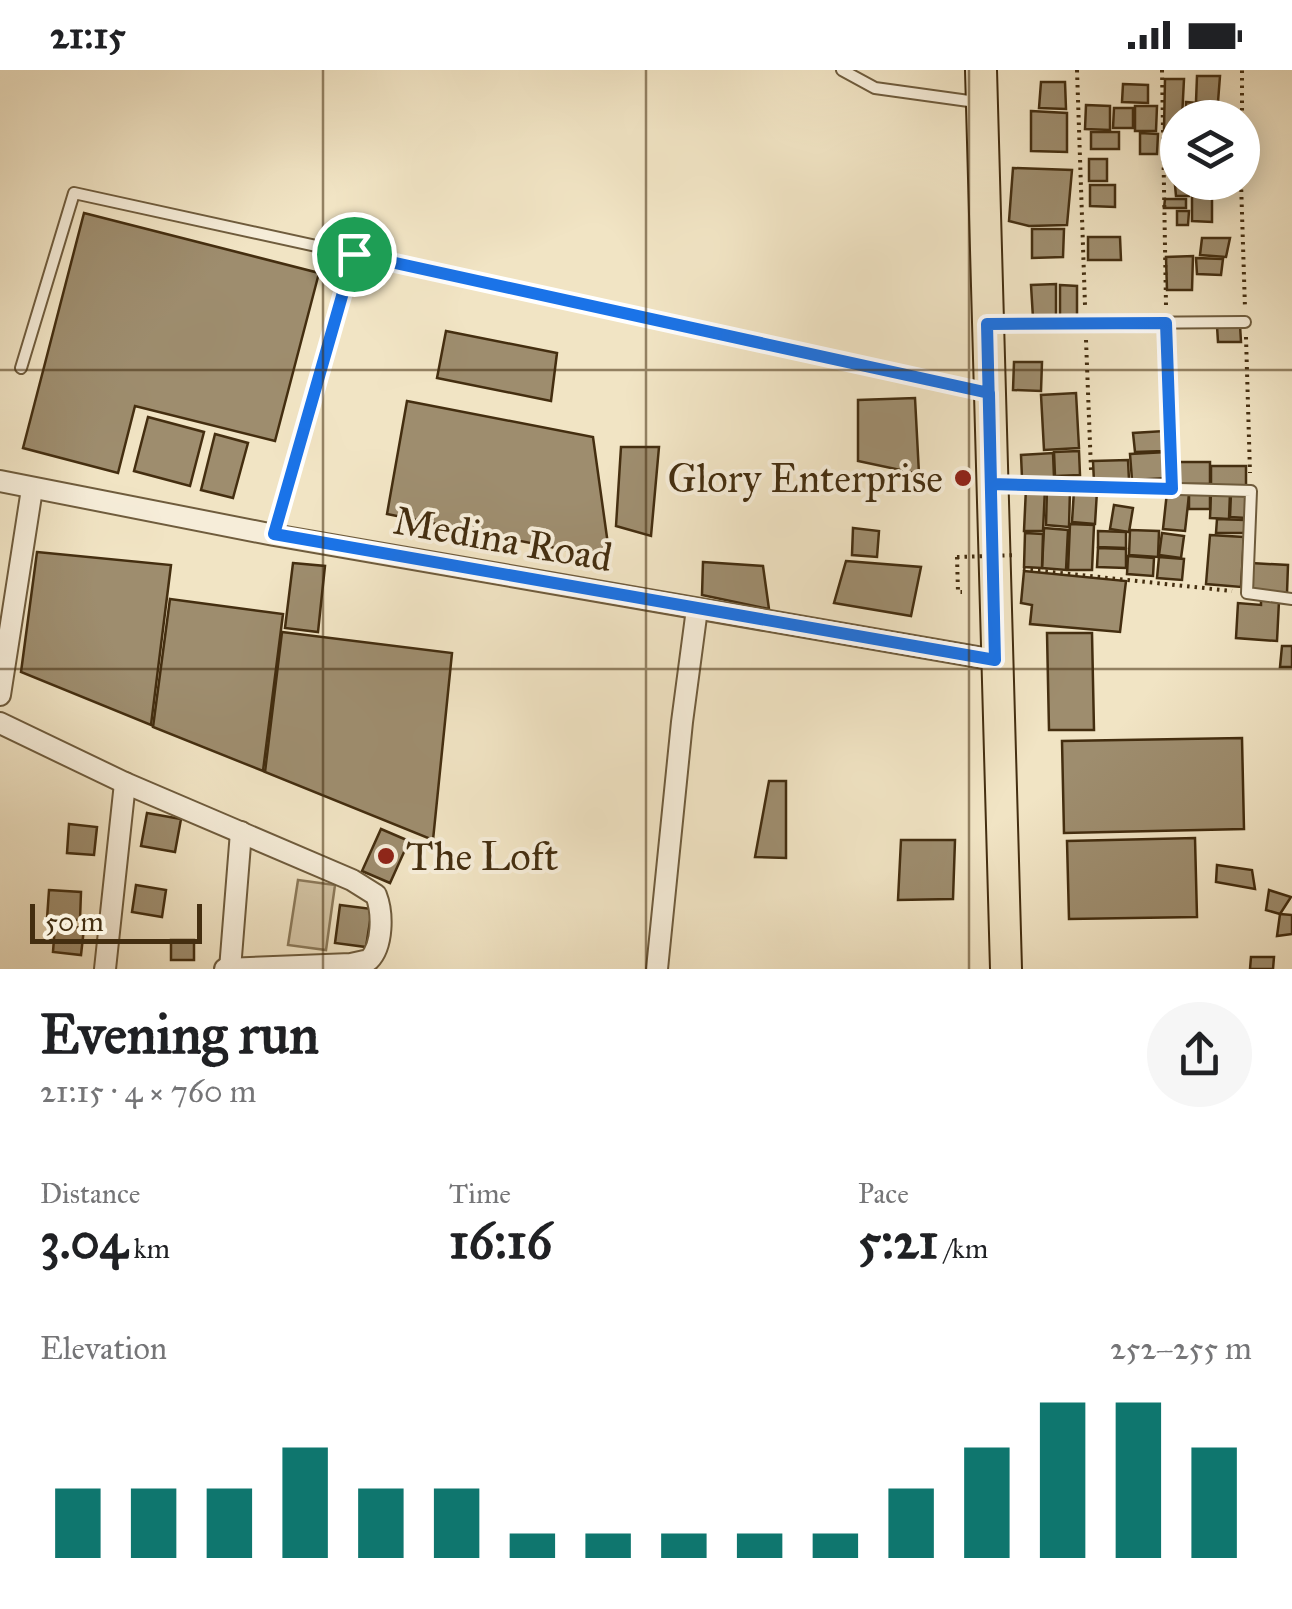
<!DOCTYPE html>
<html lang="en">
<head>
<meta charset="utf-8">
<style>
	:root { --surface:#fff; --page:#f6f6f6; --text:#202124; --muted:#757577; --accent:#0f766e }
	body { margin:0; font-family:"IM FELL Great Primer",serif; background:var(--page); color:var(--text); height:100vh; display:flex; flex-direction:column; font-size:38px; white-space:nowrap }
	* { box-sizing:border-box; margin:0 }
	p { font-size:32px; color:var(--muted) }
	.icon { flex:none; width:55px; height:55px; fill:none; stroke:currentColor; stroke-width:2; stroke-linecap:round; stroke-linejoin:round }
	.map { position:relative; height:899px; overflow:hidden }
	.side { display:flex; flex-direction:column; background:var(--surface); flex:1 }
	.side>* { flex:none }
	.controls { position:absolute; left:1160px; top:30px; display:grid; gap:20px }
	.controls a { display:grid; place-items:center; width:100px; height:100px; border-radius:50%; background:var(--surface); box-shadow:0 5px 25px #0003; font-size:50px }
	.scale { position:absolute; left:30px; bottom:25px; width:172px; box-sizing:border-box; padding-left:10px; border:5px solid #442e10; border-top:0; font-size:28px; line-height:35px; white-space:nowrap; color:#442e10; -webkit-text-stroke:8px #f6edd9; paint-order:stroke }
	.pin { position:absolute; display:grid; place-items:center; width:85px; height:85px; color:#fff; margin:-42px; border:5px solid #fff; border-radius:50%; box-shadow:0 2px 10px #0007 }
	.round { display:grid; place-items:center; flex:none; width:105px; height:105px; border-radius:52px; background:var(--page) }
	.summary { display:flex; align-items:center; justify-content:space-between; height:170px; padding:0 40px }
	h1 { font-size:55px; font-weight:700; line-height:75px }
	.figures { display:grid; grid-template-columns:repeat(3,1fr); gap:15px; height:170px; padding:10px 40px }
	.figures div { display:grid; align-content:center }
	.figures b { font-size:50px; font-weight:700 }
	.figures small { font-size:28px; font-weight:400 }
	.figures p { font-size:28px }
	.chart { height:280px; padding:20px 40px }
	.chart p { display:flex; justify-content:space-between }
	.chart svg { width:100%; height:180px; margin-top:10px; stroke:var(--accent); stroke-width:6 }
	.status { display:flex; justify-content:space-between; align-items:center; height:70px; padding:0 50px; background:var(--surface); direction:ltr }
	.status svg { height:28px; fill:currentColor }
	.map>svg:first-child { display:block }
	.garden { fill:#d4c5a5; stroke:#8c7a5a; stroke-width:2.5 }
	.building { fill:#9e8d6e; stroke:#442e10; stroke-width:2.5 }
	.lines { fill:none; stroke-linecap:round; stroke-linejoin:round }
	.service-casing { stroke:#6f5c3d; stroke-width:14 }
	.minor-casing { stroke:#6f5c3d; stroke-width:24 }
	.primary-casing { stroke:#442e10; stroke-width:34 }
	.path { stroke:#442e10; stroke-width:4; stroke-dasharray:2.5 5; stroke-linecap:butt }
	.service { stroke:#f6edd9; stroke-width:10 }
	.minor { stroke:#f6edd9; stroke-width:20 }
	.primary { stroke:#f1e4c4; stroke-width:30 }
	.path-bridge { stroke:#442e10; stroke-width:4; stroke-dasharray:2.5 5; stroke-linecap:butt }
	.route-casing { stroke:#fff; stroke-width:20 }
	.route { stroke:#1a73e8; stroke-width:12 }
	.grid { fill:none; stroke:#442e10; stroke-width:2.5; stroke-opacity:0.55 }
	.poi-dot { fill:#8f2418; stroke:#f6edd9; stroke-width:4 }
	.labels { text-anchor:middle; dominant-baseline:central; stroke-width:8; stroke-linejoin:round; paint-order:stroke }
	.poi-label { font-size:40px; fill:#442e10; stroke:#f6edd9; text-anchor:end }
	.street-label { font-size:40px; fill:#442e10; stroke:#f6edd9 }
</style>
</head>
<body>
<div class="status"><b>21:15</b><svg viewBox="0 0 49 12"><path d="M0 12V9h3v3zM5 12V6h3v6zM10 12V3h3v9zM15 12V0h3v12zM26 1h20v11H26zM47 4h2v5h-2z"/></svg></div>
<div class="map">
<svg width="1292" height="899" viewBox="0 0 1292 899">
	<rect width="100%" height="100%" fill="#f1e4c4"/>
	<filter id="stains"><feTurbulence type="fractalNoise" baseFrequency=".002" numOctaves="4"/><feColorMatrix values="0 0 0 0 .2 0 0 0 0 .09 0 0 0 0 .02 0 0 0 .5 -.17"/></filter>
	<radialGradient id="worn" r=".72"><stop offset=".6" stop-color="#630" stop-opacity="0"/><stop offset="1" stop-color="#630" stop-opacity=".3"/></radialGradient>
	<path class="garden" d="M 298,810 L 335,815 L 326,880 L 288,875 Z"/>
	<g class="building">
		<path d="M 1197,6 L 1220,6 L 1218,32 L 1196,32 Z"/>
		<path d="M 1165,9 L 1184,9 L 1182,48 L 1178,48 L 1178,61 L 1164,60 Z"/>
		<path d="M 1041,12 L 1065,12 L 1066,39 L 1039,38 Z"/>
		<path d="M 1123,14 L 1148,15 L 1148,33 L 1122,32 Z"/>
		<path d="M 1186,32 L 1209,34 L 1209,48 L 1186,48 Z"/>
		<path d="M 1086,35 L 1110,36 L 1110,60 L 1085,59 Z"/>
		<path d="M 1135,36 L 1157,36 L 1156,61 L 1135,61 Z"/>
		<path d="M 1114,38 L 1133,38 L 1133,58 L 1113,58 Z"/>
		<path d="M 1031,41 L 1067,43 L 1067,82 L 1031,81 Z"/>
		<rect x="1091" y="62" width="28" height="17"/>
		<path d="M 1140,63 L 1158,64 L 1157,84 L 1140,84 Z"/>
		<rect x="1089" y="89" width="18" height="22"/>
		<path d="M 1013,98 L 1072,100 L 1067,155 L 1029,156 L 1009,151 Z"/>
		<path d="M 1090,115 L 1115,115 L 1115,137 L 1090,136 Z"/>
		<path d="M 1175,115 L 1189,115 L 1189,126 L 1176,126 Z"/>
		<path d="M 1192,123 L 1212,124 L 1212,152 L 1192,151 Z"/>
		<path d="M 1165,129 L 1186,129 L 1186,138 L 1164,138 Z"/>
		<path d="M 1177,141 L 1189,141 L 1188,155 L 1177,155 Z"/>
		<path d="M 84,143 L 319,203 L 275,371 L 135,336 L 118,403 L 23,378 Z"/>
		<path d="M 1032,159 L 1064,159 L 1063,187 L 1032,188 Z"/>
		<path d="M 1088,167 L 1120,167 L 1121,190 L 1088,190 Z"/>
		<path d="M 1202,168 L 1230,168 L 1226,187 L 1200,185 Z"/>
		<path d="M 1193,186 L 1192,220 L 1167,220 L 1166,187 Z"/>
		<path d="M 1196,188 L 1223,189 L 1221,205 L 1197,204 Z"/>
		<path d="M 1056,214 L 1056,249 L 1033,248 L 1031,215 Z"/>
		<path d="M 1060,215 L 1077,216 L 1077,250 L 1060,250 Z"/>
		<path d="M 1240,255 L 1241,272 L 1218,272 L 1217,256 Z"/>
		<path d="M 446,261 L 557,283 L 551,331 L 437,308 Z"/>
		<path d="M 1014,292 L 1042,292 L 1041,321 L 1013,320 Z"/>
		<path d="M 1076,323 L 1079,378 L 1044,380 L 1041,325 Z"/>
		<path d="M 915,328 L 919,404 L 858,391 L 858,330 Z"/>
		<path d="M 407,331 L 593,367 L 610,489 L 387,444 Z"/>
		<path d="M 148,347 L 204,362 L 190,416 L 134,401 Z"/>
		<path d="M 1164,361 L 1165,381 L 1135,382 L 1133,363 Z"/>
		<path d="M 215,364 L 248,373 L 233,428 L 201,420 Z"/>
		<path d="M 621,377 L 659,377 L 651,466 L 616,456 Z"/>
		<path d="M 1079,381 L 1080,405 L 1055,406 L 1054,382 Z"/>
		<path d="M 1167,382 L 1169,408 L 1132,410 L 1130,384 Z"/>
		<path d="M 1053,383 L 1054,407 L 1022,408 L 1021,385 Z"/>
		<path d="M 1128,390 L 1129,410 L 1094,412 L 1093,391 Z"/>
		<path d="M 1174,392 L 1210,392 L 1210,414 L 1173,414 Z"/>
		<rect x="1211" y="396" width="35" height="20"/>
		<path d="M 1026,418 L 1045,419 L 1043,461 L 1024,461 Z"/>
		<path d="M 1047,419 L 1070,420 L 1069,457 L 1046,455 Z"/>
		<path d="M 1074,420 L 1097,421 L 1095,454 L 1072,452 Z"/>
		<path d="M 1167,422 L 1189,425 L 1185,461 L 1163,459 Z"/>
		<path d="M 1211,422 L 1230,423 L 1229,449 L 1210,448 Z"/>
		<path d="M 1189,423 L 1210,424 L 1210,439 L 1189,439 Z"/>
		<path d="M 1231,423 L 1247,424 L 1246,448 L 1230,447 Z"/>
		<path d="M 1114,435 L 1133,438 L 1129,462 L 1110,459 Z"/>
		<path d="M 1217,449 L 1245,450 L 1244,463 L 1216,463 Z"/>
		<path d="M 1070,454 L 1094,455 L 1092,500 L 1068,500 Z"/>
		<path d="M 853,458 L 879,461 L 877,487 L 852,485 Z"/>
		<path d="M 1044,458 L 1068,460 L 1066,500 L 1042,498 Z"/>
		<path d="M 1130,460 L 1159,461 L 1158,487 L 1129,485 Z"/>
		<path d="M 1098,461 L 1126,462 L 1126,478 L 1098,477 Z"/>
		<path d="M 1025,463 L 1043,464 L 1042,498 L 1024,497 Z"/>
		<path d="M 1162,463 L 1184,466 L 1181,488 L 1159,485 Z"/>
		<path d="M 1210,465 L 1244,467 L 1241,517 L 1206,514 Z"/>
		<path d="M 1098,478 L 1126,479 L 1126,498 L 1097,497 Z"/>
		<path d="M 37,482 L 171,495 L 151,655 L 21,602 Z"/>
		<path d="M 1128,486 L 1154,488 L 1153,506 L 1127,504 Z"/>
		<path d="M 1159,487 L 1184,489 L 1182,510 L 1157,508 Z"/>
		<path d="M 846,491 L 921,497 L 911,546 L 834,533 Z"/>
		<path d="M 703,492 L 763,496 L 769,539 L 702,525 Z"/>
		<path d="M 293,493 L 325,496 L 318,562 L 285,558 Z"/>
		<path d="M 1251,493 L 1288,495 L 1287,523 L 1249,521 Z"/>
		<path d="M 1024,501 L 1126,511 L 1120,562 L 1030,554 L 1032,535 L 1021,533 Z"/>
		<path d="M 170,529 L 283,544 L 263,701 L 153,657 Z"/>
		<path d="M 1261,530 L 1279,531 L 1277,571 L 1236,568 L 1238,533 L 1261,535 Z"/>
		<path d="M 282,562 L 452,583 L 433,770 L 265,702 Z"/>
		<path d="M 1047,563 L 1092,563 L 1094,660 L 1049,660 Z"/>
		<path d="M 1282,576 L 1292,576 L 1292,597 L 1280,597 Z"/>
		<path d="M 1242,668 L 1244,759 L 1064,763 L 1062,671 Z"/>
		<path d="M 769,711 L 786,711 L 786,788 L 755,787 Z"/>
		<path d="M 147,743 L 181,749 L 175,782 L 141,776 Z"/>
		<path d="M 69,754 L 97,757 L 94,785 L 67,783 Z"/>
		<path d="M 381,759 L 409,771 L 390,813 L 362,801 Z"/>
		<path d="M 1195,768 L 1197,847 L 1069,849 L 1067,771 Z"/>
		<path d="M 901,770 L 955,770 L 953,829 L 898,830 Z"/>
		<path d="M 1217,795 L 1252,800 L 1255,819 L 1216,812 Z"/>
		<path d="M 136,815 L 166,820 L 162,847 L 132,842 Z"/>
		<path d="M 49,820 L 81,822 L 80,850 L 47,849 Z"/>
		<path d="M 1269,820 L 1291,827 L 1280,844 L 1266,840 Z"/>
		<path d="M 340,835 L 372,839 L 366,877 L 335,873 Z"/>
		<path d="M 1280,844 L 1292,845 L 1292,864 L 1277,866 Z"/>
		<path d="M 55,855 L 84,858 L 81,885 L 53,882 Z"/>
		<rect x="171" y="870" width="23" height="20"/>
		<path d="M 1251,887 L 1274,887 L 1273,899 L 1250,899 Z"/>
	</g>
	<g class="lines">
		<g class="service-casing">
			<g id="service">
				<path d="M 842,0 L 875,18 L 976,32"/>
				<path d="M 993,254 L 1245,252"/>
				<path d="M 21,298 L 74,123 L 988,323"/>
				<path d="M 994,414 L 1251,421 L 1247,523 L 1292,529"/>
				<path d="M 274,465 L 354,184"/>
			</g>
		</g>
		<g class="minor-casing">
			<g id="minor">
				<path d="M 0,411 L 274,465 L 995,590"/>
				<path d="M 0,625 L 32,419"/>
				<path d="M 0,653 L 125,713 L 352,810 L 376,825 C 383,843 383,876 369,890 L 351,894 L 225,899"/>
				<path d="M 105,899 L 125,713"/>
				<path d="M 230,899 L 241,762"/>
				<path d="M 657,899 L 682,652 L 697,539"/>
			</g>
		</g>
		<g class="primary-casing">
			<path id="primary" d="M 981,0 L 1006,899"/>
		</g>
		<g class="path">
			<path d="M 1077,0 L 1085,235"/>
			<path d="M 1162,0 L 1166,235"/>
			<path d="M 1242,48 L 1242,0"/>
			<path d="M 1241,112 L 1245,238"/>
			<path d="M 1246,267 L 1250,403"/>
			<path d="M 1086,270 L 1091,400"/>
			<path d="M 1167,270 L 1171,405"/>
			<path d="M 957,487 L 958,522 L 962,522"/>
			<path d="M 1023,499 L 1232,521"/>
		</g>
		<use href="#service" class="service"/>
		<use href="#minor" class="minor"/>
		<use href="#primary" class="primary"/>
		<path class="path-bridge" d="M 957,487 L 1016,485"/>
	</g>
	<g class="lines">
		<g class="route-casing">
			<path id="route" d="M 354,184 L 274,464 L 995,590 C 992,478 990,366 987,254 L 1166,253 L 1172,419 L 991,414 L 989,323 L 354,184"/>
		</g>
		<use href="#route" class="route"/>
	</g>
	<path class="grid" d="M 323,0 L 323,899M 646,0 L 646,899M 969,0 L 969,899M 0,300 L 1292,300M 0,599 L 1292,599"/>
	<g class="poi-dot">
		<circle cx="963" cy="408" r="10"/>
		<circle cx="386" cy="786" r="10"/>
	</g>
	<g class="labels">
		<g class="poi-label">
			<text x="943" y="408">Glory Enterprise</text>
			<text x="406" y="786" text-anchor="start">The Loft</text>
		</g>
		<g class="street-label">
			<text transform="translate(503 469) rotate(10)">Medina Road</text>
		</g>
	</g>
	<rect width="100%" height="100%" filter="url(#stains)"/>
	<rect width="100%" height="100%" fill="url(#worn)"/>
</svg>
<div class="controls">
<a><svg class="icon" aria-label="layers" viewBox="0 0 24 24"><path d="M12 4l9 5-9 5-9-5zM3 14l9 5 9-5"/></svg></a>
</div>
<div class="scale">50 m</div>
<div class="pin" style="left:354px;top:184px;background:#1e9e55"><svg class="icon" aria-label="arrive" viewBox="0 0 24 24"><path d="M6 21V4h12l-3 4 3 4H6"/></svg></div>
</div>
<section class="side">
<div class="summary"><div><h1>Evening run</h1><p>21:15 · 4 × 760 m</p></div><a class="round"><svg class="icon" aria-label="share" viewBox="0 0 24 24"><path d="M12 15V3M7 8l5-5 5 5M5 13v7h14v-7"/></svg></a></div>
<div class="figures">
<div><p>Distance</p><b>3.04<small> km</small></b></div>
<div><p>Time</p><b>16:16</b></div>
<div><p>Pace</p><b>5:21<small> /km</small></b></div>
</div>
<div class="chart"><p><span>Elevation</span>252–255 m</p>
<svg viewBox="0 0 160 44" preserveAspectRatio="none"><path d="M5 44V27M15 44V27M25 44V27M35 44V17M45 44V27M55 44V27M65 44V38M75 44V38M85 44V38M95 44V38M105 44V38M115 44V27M125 44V17M135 44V6M145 44V6M155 44V17"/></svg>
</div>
</section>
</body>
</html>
